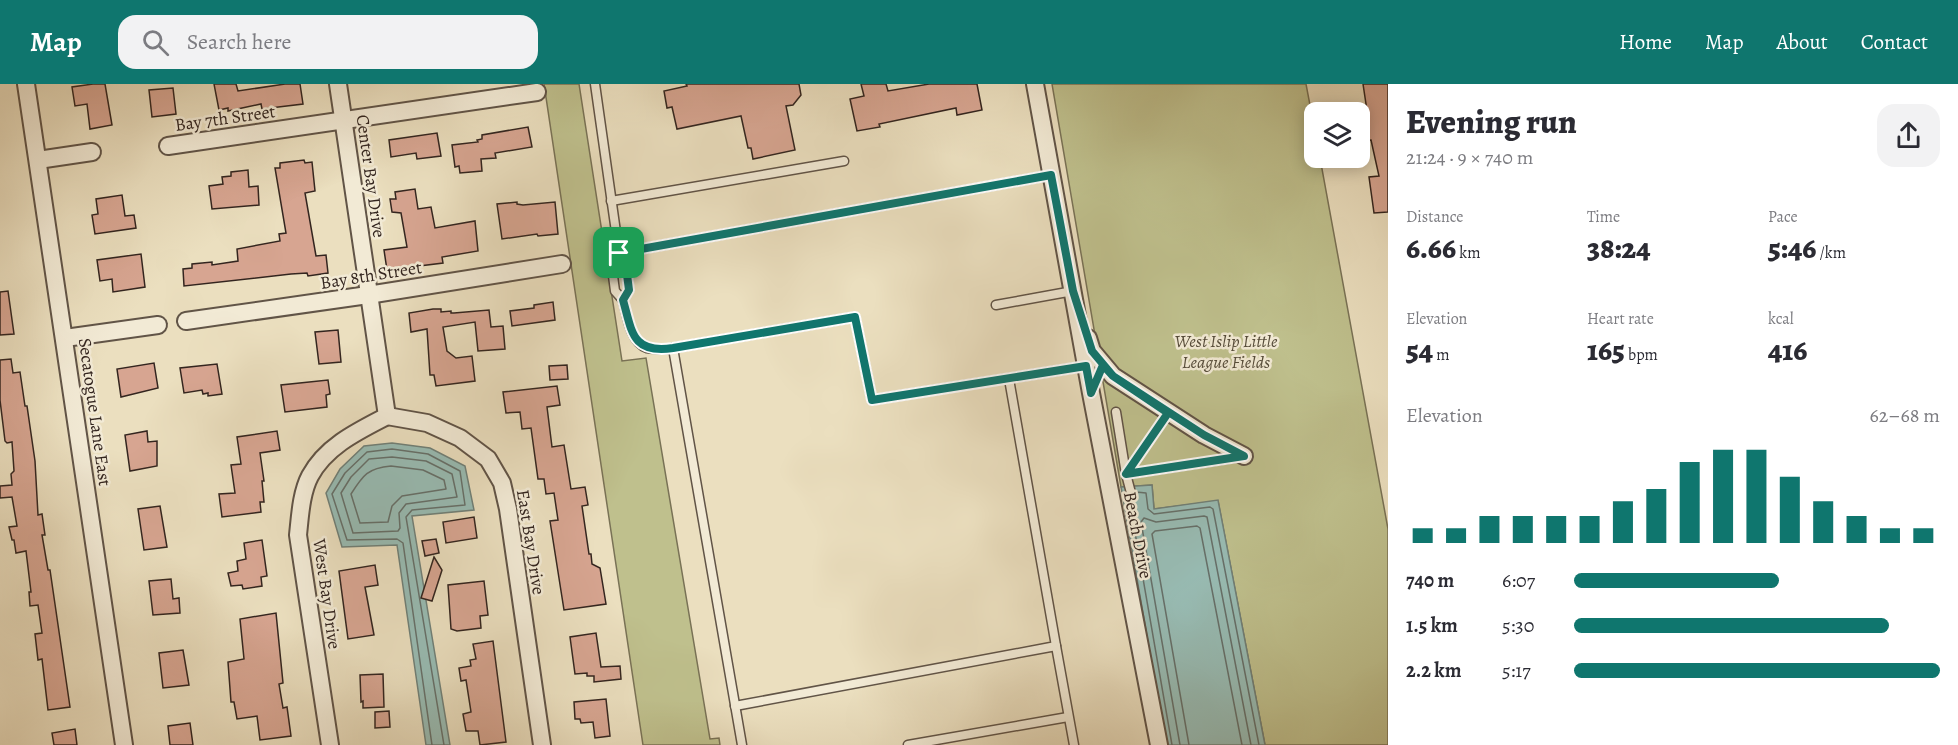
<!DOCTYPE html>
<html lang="en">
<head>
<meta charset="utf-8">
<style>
	:root { --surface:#fff; --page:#f2f2f3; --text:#2b2b33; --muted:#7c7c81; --accent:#0f766e }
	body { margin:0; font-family:Alegreya,serif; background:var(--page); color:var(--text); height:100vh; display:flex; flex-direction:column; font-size:22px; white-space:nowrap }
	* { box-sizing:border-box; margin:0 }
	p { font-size:20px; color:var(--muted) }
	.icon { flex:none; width:33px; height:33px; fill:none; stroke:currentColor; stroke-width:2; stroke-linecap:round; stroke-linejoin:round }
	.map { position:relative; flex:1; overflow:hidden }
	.sheet { display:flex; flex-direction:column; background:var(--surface); width:570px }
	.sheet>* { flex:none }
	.buttons { position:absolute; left:1304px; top:18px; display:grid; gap:12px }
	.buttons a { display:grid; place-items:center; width:66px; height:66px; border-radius:12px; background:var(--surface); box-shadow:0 3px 15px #0003; font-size:30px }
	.pin { position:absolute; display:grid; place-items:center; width:51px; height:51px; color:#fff; margin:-26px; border-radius:12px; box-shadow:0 3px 9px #0006 }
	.round { display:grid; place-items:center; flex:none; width:63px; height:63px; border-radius:18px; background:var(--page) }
	.headline { display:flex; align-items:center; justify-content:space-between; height:102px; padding:0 18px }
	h1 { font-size:33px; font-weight:800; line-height:45px }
	.metrics { display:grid; grid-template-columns:repeat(3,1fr); gap:9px; height:102px; padding:6px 18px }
	.metrics div { display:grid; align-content:center }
	.metrics b { font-size:30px; font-weight:800 }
	.metrics small { font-size:16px; font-weight:400 }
	.metrics p { font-size:16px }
	.chart { height:168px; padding:12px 18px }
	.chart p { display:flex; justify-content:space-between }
	.chart svg { width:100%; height:108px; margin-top:6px; stroke:var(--accent); stroke-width:6 }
	ul { padding:0 18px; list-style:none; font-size:20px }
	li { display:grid; grid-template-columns:96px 72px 1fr; align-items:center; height:45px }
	li i { height:15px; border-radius:8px; background:var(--accent) }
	header { display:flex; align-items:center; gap:36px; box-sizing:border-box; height:84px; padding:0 30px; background:var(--accent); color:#fff }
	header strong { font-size:28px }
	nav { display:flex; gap:33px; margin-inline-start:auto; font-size:21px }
	.search { width:420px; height:54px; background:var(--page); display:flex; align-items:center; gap:15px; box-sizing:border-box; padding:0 21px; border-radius:18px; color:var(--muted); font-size:22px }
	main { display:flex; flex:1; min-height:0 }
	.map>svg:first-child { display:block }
	.green { fill:#bfc08d; stroke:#797256; stroke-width:1.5 }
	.water { fill:#98bcb4; stroke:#708078; stroke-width:1.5 }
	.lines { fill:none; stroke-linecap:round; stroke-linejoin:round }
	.shore { stroke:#66706a; stroke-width:1.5 }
	.building { fill:#d7a591; stroke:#33251f; stroke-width:1.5 }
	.lane-casing { stroke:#615447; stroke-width:11 }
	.street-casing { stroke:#615447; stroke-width:20 }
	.lane { stroke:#f2ead5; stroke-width:8 }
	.street { stroke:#f2ead5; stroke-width:16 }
	.route-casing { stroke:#fff; stroke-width:12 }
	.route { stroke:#0f766e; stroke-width:8 }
	.labels { text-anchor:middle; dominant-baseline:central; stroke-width:5; stroke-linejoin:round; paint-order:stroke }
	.street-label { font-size:18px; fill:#33251f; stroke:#f2ead5 }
	.park-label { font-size:18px; font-style:italic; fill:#564c3a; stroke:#f2ead5 }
</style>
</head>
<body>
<header>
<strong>Map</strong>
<div class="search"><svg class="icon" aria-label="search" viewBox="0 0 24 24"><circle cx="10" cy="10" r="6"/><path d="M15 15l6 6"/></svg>Search here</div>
<nav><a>Home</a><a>Map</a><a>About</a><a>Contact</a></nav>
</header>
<main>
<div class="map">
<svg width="1388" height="661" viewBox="0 0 1388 661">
	<rect width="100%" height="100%" fill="#ebdfbf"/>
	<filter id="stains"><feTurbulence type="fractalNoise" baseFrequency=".00333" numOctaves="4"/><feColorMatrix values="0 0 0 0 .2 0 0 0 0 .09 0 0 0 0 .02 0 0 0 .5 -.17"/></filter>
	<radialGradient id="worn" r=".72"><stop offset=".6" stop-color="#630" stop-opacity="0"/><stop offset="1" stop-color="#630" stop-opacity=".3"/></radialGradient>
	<g class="green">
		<path d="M 544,0 L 579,0 L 622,277 L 646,274 L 710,655 L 719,654 L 720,661 L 643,661 Z"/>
		<path d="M 1052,0 L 1306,0 L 1314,42 L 1314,74 L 1320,74 L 1388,445 L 1388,661 L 1265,661 L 1218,417 L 1154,425 L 1152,401 L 1121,403 Z"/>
	</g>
	<g class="water">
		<path d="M 392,359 L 430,364 L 465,382 L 474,426 L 412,432 L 450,661 L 426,661 L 397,461 L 342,463 L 326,409 L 340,385 L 364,362 Z"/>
		<path d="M 1152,401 L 1154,425 L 1218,416 L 1265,661 L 1166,661 L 1121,403 Z"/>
	</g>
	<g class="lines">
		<g class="shore">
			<path d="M 392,373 L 426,377 L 452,390 L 457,413 L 406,420 L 399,429 L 400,444 L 398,447 L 353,449 L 341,409 L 351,393 L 369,375 Z"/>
			<path d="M 391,382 L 423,386 L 444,396 L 446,405 L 402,412 L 392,422 L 388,438 L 360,439 L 351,410 C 363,391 368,384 391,382 Z"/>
			<path d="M 1136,408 L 1146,409 L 1148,425 L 1154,430 L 1210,423 L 1213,425 L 1259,661"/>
			<path d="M 1129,414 L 1172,661"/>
			<path d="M 432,661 L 403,459 L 397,455 L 347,456 L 332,410 L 345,389 L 367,368 L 392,365 L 428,370 L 460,387 L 465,421 L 412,426 L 406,433 L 444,661"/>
			<path d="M 1180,661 L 1141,438 L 1144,434 L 1156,438 L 1204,432 L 1207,433 L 1251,661"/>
			<path d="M 1189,661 L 1152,450 L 1155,447 L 1197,442 L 1200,444 L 1242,661"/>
		</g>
	</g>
	<g class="building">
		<path d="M 93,0 L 105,0 L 112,41 L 90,45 L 87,20 L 75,22 L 72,3 Z"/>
		<path d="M 214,0 L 236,0 L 238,7 L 285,0 L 300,0 L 303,20 L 262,25 L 261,20 L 228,27 L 228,24 L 219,26 Z"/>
		<path d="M 686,0 L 799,0 L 801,11 L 793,21 L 786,22 L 795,66 L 753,75 L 751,64 L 748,64 L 741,32 L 677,45 L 672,23 L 667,24 L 664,7 L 687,2 Z"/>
		<path d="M 861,0 L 886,0 L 888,7 L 929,0 L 977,0 L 982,26 L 957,31 L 956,24 L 879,40 L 880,43 L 857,47 L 850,15 L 864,12 Z"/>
		<path d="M 1363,0 L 1388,0 L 1388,128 L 1374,129 L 1369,93 L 1379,92 L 1371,56 L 1362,57 L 1359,43 L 1369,40 Z"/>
		<path d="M 173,4 L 176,30 L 152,33 L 149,6 Z"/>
		<path d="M 528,43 L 532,63 L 495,69 L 496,74 L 481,75 L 482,87 L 460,89 L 459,82 L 455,83 L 452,61 L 478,58 L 477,56 L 482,55 L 482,51 Z"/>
		<path d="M 437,49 L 441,72 L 417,75 L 416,69 L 391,73 L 389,56 Z"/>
		<path d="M 304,76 L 305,79 L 312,78 L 315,107 L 305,109 L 316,172 L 326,171 L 328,189 L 308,192 L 307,189 L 291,190 L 184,202 L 183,185 L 192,184 L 192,180 L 212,178 L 212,181 L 238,177 L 237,165 L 280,157 L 279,150 L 286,149 L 275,84 L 280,84 L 280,79 Z"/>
		<path d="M 248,86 L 249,103 L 258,102 L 259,121 L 212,125 L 209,102 L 223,100 L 222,93 L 231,92 L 231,88 Z"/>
		<path d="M 415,105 L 418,125 L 431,123 L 435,144 L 475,137 L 478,167 L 442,173 L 443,179 L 387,186 L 384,166 L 407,163 L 401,129 L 392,128 L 390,115 L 396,115 L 395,108 Z"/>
		<path d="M 122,111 L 125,132 L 134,131 L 136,144 L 95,150 L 92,131 L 98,130 L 96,115 Z"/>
		<path d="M 517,118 L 517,120 L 523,121 L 555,118 L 558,150 L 538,152 L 537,150 L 502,155 L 497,120 Z"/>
		<path d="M 141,170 L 145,203 L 113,208 L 112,195 L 100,197 L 97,176 Z"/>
		<path d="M 8,207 L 14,250 L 0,251 L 0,208 Z"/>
		<path d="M 553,218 L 555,236 L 512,242 L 510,227 L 534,224 L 534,221 Z"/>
		<path d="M 433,225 L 441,225 L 441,228 L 451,227 L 451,229 L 454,229 L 489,226 L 491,243 L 503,242 L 505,265 L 478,267 L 475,238 L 443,243 L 447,267 L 456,274 L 472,272 L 475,297 L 436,302 L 434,291 L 430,291 L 427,245 L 411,248 L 409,229 Z"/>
		<path d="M 338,246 L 341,278 L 319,280 L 315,248 Z"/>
		<path d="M 11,275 L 13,289 L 20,288 L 25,322 L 27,322 L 35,377 L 38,431 L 42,430 L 45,451 L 42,451 L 48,486 L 50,486 L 70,623 L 48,626 L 42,575 L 38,576 L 35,550 L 42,549 L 38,521 L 30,522 L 29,508 L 31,508 L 26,467 L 16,469 L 14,456 L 12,456 L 9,443 L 17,442 L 12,413 L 0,414 L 0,402 L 12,401 L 11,390 L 14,387 L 12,358 L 7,359 L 5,357 L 0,316 L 0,276 Z"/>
		<path d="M 154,279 L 158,304 L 121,313 L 117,285 Z"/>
		<path d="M 217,280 L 222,310 L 208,312 L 208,309 L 203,310 L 202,306 L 184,309 L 180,284 Z"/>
		<path d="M 567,281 L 568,295 L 550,296 L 549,282 Z"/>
		<path d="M 328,296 L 330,310 L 326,311 L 327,323 L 285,328 L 281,301 Z"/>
		<path d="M 557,302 L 560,321 L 547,323 L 552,363 L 564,361 L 571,405 L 585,403 L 588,421 L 582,422 L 589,470 L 591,470 L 592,480 L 600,484 L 606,520 L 564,526 L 550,437 L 558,436 L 554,409 L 546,410 L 544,395 L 538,395 L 531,344 L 522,345 L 520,328 L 506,329 L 503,308 Z"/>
		<path d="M 147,347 L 148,358 L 157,357 L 157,382 L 130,387 L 125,351 Z"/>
		<path d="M 277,347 L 280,366 L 260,369 L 264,397 L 262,397 L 264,418 L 260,418 L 261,428 L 222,433 L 219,410 L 235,409 L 231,381 L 241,380 L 237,353 Z"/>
		<path d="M 160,422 L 167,463 L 144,466 L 138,425 Z"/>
		<path d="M 474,433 L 477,454 L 446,459 L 443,438 Z"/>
		<path d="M 436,455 L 439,469 L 425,472 L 422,457 Z"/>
		<path d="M 262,456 L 267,492 L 261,493 L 262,502 L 243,505 L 242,501 L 231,502 L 228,489 L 238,487 L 237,477 L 246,475 L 244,459 Z"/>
		<path d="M 434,473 L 442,486 L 432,517 L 421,514 Z"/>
		<path d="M 375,481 L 378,501 L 365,503 L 374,551 L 348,555 L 339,487 Z"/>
		<path d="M 171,495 L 173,515 L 179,514 L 180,529 L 153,531 L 149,497 Z"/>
		<path d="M 484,497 L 488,531 L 480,532 L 481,544 L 457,547 L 451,545 L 448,501 Z"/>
		<path d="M 276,529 L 283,599 L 279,600 L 283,624 L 287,623 L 291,652 L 260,656 L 257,632 L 237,635 L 234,618 L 231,618 L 228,578 L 244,575 L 240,535 Z"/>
		<path d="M 596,549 L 601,583 L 620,582 L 621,595 L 594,598 L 594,592 L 587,592 L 587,589 L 575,590 L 570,553 Z"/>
		<path d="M 493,557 L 506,658 L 480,661 L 478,647 L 466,647 L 463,630 L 471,628 L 466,596 L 461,597 L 459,584 L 471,582 L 470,576 L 476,575 L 473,560 Z"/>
		<path d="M 183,566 L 189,601 L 163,604 L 159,569 Z"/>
		<path d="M 383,590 L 384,623 L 363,624 L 363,617 L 361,618 L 360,591 Z"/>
		<path d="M 606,615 L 610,652 L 595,654 L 593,638 L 581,639 L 580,635 L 575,635 L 574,618 Z"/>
		<path d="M 389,627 L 390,643 L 375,644 L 375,628 Z"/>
		<path d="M 190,639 L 193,661 L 170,661 L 168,642 Z"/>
		<path d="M 75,645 L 77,661 L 54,661 L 52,649 Z"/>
	</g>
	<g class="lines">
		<g class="lane-casing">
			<g id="lane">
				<path d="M 595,0 L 619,169 L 1051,91"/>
				<path d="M 611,117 L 844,77"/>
				<path d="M 618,179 L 626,183 L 629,206 L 623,216 L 615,207 L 612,184 L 618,179 L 619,169"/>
				<path d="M 623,216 C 627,231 630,258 647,264 C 653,265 661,265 667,265 L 855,233 L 872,316 L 1086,282"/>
				<path d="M 996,221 L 1073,207"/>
				<path d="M 673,264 L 742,661"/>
				<path d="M 1116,328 L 1126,390 L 1239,373"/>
				<path d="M 1131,409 L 1126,390 L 1168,329"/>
				<path d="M 1056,562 L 1074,661"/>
				<path d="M 735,622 L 1056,562 L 1009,295"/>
				<path d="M 908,661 L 1068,633"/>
			</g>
		</g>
		<g class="street-casing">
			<g id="street">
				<path d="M 26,0 L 124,661"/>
				<path d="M 338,0 L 387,332"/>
				<path d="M 1035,0 L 1091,309 L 1159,661"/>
				<path d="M 168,62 L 537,8"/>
				<path d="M 38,76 L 92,68"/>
				<path d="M 186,237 L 368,211 L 562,180"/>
				<path d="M 65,254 L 158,241"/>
				<path d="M 1088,254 L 1092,267 L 1113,292 L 1204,351 L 1244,372"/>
				<path d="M 387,332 L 427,339 L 460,354 L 488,375 L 502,399 L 508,425 L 542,661"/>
				<path d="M 330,661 L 298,451 C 300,433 301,409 310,392 C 326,362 358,347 387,332"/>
			</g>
		</g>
		<use href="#lane" class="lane"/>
		<use href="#street" class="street"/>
	</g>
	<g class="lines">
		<g class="route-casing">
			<path id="route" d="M 619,169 L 618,179 L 626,183 L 629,206 L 623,216 C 632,248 632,270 673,264 L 855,233 L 872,316 L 1086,282 L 1091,309 L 1103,281 L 1113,292 L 1168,329 L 1126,390 L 1244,372 L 1204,351 L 1113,292 L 1092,267 L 1073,207 L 1051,91 L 619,169"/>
		</g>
		<use href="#route" class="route"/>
	</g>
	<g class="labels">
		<g class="street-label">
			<text transform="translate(225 34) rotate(-8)">Bay 7th Street</text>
			<text transform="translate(371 92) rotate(82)">Center Bay Drive</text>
			<text transform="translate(371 191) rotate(-9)">Bay 8th Street</text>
			<text transform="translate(95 328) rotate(82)">Secatogue Lane East</text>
			<text transform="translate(1138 451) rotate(79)">Beach Drive</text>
			<text transform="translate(531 458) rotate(81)">East Bay Drive</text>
			<text transform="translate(327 510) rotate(82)">West Bay Drive</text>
		</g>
		<g class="park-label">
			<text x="1226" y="257">West Islip Little<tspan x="1226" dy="21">League Fields</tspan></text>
		</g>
	</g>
	<rect width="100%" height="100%" filter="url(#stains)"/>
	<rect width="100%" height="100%" fill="url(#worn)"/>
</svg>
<div class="buttons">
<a><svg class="icon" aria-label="layers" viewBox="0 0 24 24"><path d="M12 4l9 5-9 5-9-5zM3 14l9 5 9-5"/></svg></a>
</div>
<div class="pin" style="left:619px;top:169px;background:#1e9e55"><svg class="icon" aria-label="arrive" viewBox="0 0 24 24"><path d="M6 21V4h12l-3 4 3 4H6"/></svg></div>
</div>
<section class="sheet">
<div class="headline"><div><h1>Evening run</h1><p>21:24 · 9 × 740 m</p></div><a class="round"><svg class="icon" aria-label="share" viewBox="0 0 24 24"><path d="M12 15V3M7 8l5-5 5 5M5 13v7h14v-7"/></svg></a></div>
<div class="metrics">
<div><p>Distance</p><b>6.66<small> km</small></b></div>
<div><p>Time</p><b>38:24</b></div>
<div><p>Pace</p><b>5:46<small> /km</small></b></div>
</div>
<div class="metrics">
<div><p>Elevation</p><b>54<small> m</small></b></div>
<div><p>Heart rate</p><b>165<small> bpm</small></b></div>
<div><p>kcal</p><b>416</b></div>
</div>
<div class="chart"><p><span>Elevation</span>62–68 m</p>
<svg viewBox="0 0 160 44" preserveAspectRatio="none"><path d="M5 44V38M15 44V38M25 44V33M35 44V33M45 44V33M55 44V33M65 44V27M75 44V22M85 44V11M95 44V6M105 44V6M115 44V17M125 44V27M135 44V33M145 44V38M155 44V38"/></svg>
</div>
<ul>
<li><b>740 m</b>6:07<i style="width:56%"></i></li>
<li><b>1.5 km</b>5:30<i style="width:86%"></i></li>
<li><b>2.2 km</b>5:17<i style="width:100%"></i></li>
</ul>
</section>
</main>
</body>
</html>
